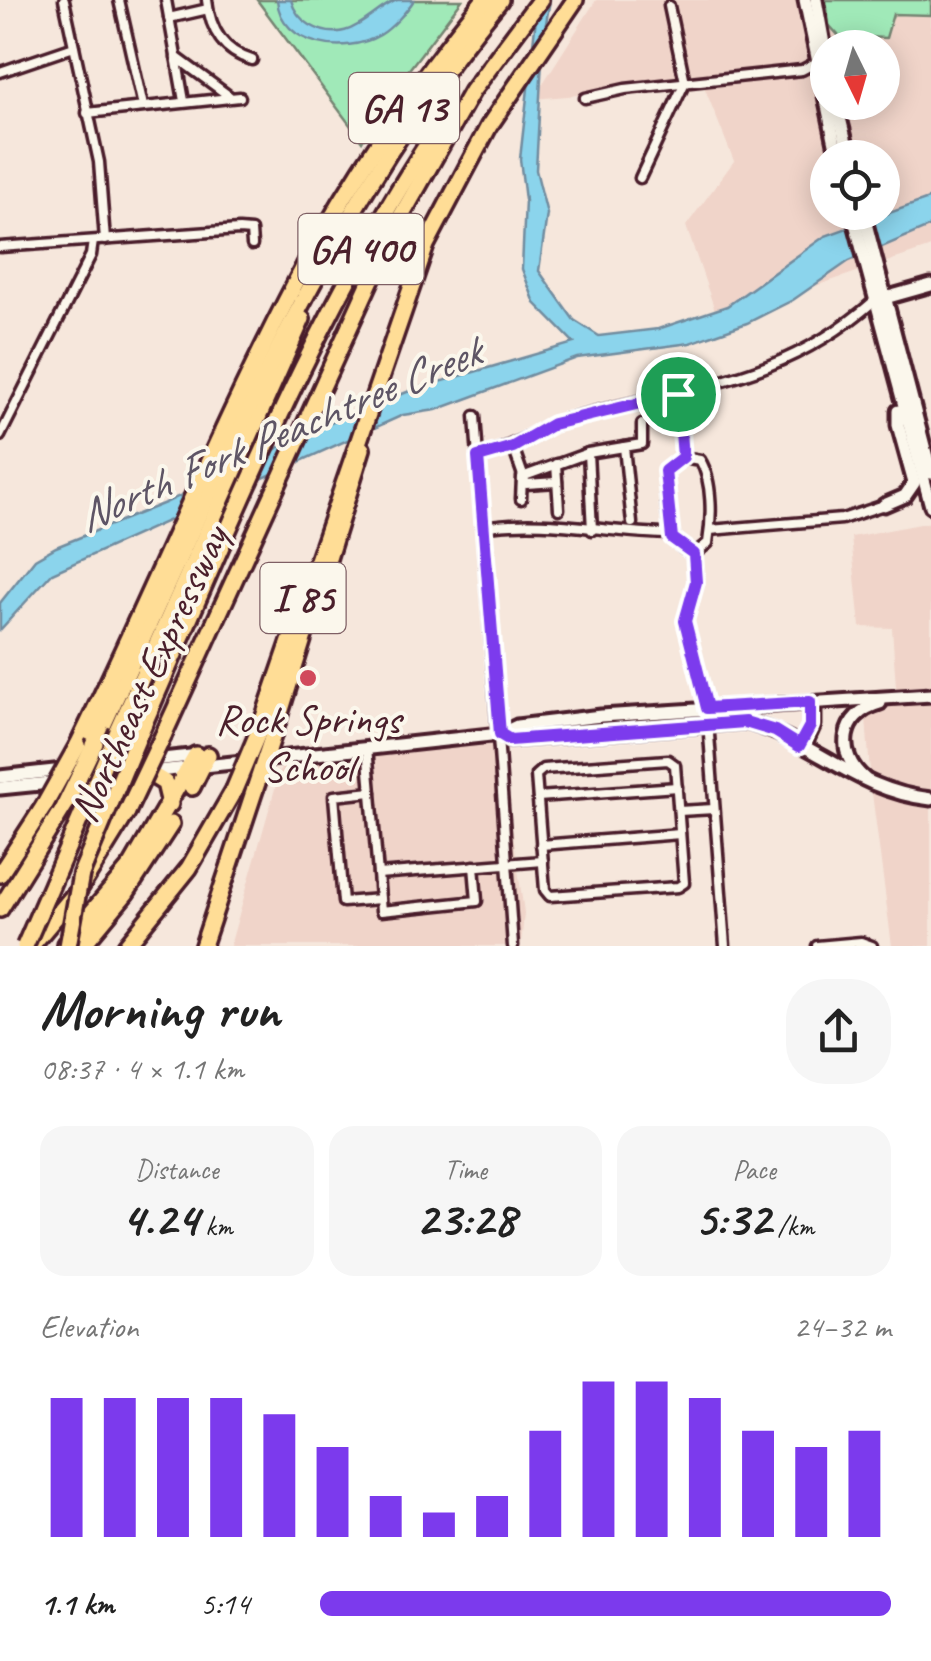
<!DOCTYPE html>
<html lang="en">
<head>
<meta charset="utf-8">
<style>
	:root { --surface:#fff; --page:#f6f6f6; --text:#222; --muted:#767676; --accent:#7c3aed }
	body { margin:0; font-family:Caveat,sans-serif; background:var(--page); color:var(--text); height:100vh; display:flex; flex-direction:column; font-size:38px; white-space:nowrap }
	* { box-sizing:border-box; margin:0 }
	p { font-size:32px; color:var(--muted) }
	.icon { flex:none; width:55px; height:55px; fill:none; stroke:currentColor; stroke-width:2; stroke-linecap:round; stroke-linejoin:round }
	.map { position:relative; height:946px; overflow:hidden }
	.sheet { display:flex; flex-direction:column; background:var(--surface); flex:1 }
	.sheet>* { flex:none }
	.needle { width:65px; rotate:175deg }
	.buttons { position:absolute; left:810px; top:30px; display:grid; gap:20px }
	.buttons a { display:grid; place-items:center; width:90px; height:90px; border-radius:50%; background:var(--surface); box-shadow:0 5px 25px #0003; font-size:50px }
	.pin { position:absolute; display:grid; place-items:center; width:85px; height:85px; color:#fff; margin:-42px; border:5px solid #fff; border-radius:50%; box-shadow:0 2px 10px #0007 }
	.round { display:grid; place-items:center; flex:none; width:105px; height:105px; border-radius:40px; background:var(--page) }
	.headline { display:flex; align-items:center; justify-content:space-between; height:170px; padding:0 40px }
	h1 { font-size:55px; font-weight:600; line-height:75px }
	.metrics { display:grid; grid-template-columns:repeat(3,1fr); gap:15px; height:170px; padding:10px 40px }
	.metrics div { display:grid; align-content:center; border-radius:25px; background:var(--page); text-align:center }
	.metrics b { font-size:50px; font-weight:600 }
	.metrics small { font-size:28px; font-weight:400 }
	.metrics p { font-size:28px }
	.chart { height:280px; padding:20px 40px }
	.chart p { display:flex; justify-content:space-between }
	.chart svg { width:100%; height:180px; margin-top:10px; stroke:var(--accent); stroke-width:6 }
	ul { padding:0 40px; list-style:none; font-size:32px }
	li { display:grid; grid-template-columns:160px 120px 1fr; align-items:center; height:75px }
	li i { height:25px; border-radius:12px; background:var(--accent) }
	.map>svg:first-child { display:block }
	.built { fill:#f0d4c9; fill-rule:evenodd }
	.green { fill:#a0e9b8; stroke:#758472; stroke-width:2.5 }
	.water { fill:#8bd4ec; stroke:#718c9f; stroke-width:2.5 }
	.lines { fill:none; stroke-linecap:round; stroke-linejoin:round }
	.street-casing { stroke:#4a1f2b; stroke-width:15 }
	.secondary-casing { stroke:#4a1f2b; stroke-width:19 }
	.highway-casing { stroke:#4a1f2b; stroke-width:22 }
	.street { stroke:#fbf7ec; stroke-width:8 }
	.secondary { stroke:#fbf7ec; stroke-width:11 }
	.highway { stroke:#ffdd96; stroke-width:15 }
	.highway-bridge-casing { stroke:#4a1f2b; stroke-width:22; stroke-linecap:butt }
	.highway-bridge { stroke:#ffdd96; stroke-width:15 }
	.route-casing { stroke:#fff; stroke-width:20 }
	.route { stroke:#7c3aed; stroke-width:12 }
	.poi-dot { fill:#d1495b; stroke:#fbf7ec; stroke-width:4 }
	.labels { text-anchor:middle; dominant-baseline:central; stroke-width:8; stroke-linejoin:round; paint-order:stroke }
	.shield { fill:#fbf7ec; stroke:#7f6065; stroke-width:2.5 }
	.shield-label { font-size:40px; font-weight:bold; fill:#4a1f2b }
	.street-label { font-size:42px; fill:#4a1f2b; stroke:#fbf7ec }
	.poi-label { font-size:42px; fill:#4a1f2b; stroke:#fbf7ec }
	.water-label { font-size:45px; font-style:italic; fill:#5e5565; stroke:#fbf7ec }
</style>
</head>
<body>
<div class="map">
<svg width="931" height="946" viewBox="0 0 931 946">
	<rect width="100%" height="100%" fill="#f6e7dc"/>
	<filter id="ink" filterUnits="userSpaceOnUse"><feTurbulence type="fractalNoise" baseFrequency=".01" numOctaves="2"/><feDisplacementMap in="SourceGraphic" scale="20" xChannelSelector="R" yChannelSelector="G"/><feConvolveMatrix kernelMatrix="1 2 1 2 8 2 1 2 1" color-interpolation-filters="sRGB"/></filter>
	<g filter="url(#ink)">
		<g class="built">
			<path d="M 596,0 L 931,0 L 931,247 L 718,319 L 686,226 L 734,161 L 703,84 L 533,99 ZM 828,48 L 882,48 L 882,102 L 828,102 ZM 828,158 L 882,158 L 882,212 L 828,212 Z"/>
			<path d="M 931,522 L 931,946 L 892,946 L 871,786 L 864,690 L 896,687 L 892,628 L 860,627 L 851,537 Z"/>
			<path d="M 498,724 L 524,913 L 521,946 L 230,946 L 286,750 Z"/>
		</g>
		<g class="green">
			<path d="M 257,0 L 462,0 L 382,105 L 362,141 Z"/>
			<path d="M 826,0 L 931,0 L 931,15 L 893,14 L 886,38 L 839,36 L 829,25 Z"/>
		</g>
		<g class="water">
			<path d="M 277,0 L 291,0 C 294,11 300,19 310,25 C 349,48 369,11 397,0 C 402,0 408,0 414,0 C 407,11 392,28 380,35 C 345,56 281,46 277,0 Z"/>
			<path d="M 538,0 L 550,0 L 543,41 L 536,170 L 547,214 L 539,271 L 574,320 L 599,336 L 658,329 L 727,306 L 825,236 L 931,198 L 931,226 L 849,261 L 793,300 L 747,323 L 690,343 L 577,358 L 436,410 L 403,415 L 52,573 L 0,630 L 0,603 L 35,559 L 56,547 L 165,503 L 323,426 L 412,390 L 574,343 L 535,303 L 522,269 L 525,200 L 520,159 Z"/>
		</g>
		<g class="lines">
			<g class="street-casing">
				<g id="street">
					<path d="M 64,0 L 99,162 L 105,240"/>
					<path d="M 119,0 L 143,106"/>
					<path d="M 166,0 L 184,101"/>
					<path d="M 207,0 C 210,30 224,52 252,60"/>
					<path d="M 169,18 L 208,9"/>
					<path d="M 176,57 L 229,96"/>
					<path d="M 0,72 L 74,47"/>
					<path d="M 585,98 L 625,89 L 802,70 L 815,63"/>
					<path d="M 87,113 L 240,97"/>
					<path d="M 640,178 L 685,82 L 669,6"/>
					<path d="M 0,247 L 239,230 L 251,231 L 252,245"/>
					<path d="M 678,394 L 683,457"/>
					<path d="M 475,416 L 513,946"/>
					<path d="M 0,436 L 91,255 L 93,241"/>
					<path d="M 513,447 L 526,484 L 557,482"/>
					<path d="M 624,447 L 642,444 L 642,424"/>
					<path d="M 479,457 C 514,447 543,426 578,416 C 691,385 780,384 874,301"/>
					<path d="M 683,457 L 700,460 C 713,481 712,519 708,543 L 694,554 C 662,544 668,500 665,471 Z"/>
					<path d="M 556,464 L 559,509"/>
					<path d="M 521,499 L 522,477 L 588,453"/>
					<path d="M 484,527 C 547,516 608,534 672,534"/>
					<path d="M 592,530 L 588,453 L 624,447 L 632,523"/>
					<path d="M 710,530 L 842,519 L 884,505"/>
					<path d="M 694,554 L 696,583 L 685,621 L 707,708 L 725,946"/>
					<path d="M 800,745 L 810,725 L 810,702"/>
					<path d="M 367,747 L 378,874 L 543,861"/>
					<path d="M 805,749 L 816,725 L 816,701"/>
					<path d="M 668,760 L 675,765 L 684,883 L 678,887 L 550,896 L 545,890 L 536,775 L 543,769 Z"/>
					<path d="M 371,792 L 334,796 L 343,902 L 380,899"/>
					<path d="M 538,797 L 677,787"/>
					<path d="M 679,811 L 714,809"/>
					<path d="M 541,845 L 680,834"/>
					<path d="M 378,874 L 381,911 L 477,901 L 474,866"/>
					<path d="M 817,946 L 861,942 L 872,946"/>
				</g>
			</g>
			<g class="secondary-casing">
				<g id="secondary">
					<path d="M 805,0 L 838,158"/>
					<path d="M 816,0 L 828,66"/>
					<path d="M 836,102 L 850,158"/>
					<path d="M 852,212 L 931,506"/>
					<path d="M 863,212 L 931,473"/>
					<path d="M 878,300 L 931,285"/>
					<path d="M 884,505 L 905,496 L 914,483 L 898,425 L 898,411"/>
					<path d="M 500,734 L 510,740 L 745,722 C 813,739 855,791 931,799"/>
					<path d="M 0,777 L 199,755"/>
					<path d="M 94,778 L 500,734 L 517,726 L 601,716 L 931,695"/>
					<path d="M 865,779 C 835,754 840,714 880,703"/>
					<path d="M 0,788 L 60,782"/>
				</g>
			</g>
			<g class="highway-casing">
				<g id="highway">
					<path d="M 261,726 L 426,245 L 489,126 L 575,0"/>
					<path d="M 276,726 L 362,449"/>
					<path d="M 118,731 L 302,319"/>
					<path d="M 163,736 L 395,227 L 472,91 L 540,0"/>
					<path d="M 138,737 C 231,526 315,310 444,119"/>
					<path d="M 95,743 C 214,487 317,220 500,0"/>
					<path d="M 78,745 C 154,590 218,430 298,278 C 350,180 414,86 484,0"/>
					<path d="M 147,772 L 165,783 L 170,804"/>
					<path d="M 192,787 L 208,755"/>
					<path d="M 0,874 L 44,806"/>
					<path d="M 0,909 L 66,803"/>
					<path d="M 65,944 L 132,865 L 196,755"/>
					<path d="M 31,946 L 80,888 L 127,812"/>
					<path d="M 82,946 L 126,893 L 171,824"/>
					<path d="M 126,946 L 189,868 L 234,790"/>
					<path d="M 203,946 L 255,789"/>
				</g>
			</g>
			<use href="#street" class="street"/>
			<use href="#secondary" class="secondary"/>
			<use href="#highway" class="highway"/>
			<g class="highway-bridge-casing">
				<g id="highway-bridge">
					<path d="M 255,789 L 276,726"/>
					<path d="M 234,790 L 261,726"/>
					<path d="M 66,803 L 95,743"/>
					<path d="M 44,806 L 78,745"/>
					<path d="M 127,812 L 163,736"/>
					<path d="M 25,946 L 118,731"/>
					<path d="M 68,946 L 81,874 L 138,737"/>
				</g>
			</g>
			<use href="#highway-bridge" class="highway-bridge"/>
		</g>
	</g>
	<g class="lines" filter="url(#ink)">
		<g class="route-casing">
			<path id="route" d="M 678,394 L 683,457 L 665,471 L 672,538 L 694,554 L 696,582 L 685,621 L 707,708 L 810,702 L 810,726 L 799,746 L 775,731 L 745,722 L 510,740 L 500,734 L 478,457 L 513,447 L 553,424 Z"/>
		</g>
		<use href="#route" class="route"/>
	</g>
	<circle class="poi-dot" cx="308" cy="678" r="10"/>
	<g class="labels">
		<g class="shield">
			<rect x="349" y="73" width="110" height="70" rx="8"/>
			<rect x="298.5" y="214" width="125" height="70" rx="8"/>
			<rect x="260.5" y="563" width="85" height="70" rx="8"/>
		</g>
		<g class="shield-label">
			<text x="404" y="108">GA 13</text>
			<text x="361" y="249">GA 400</text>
			<text x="303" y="598">I 85</text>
		</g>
		<g class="street-label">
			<text transform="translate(149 674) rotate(-65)">Northeast Expressway</text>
		</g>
		<g class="poi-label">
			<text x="308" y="719">Rock Springs<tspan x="308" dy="48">School</tspan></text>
		</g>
		<g class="water-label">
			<text transform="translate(279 434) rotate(-23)">North Fork Peachtree Creek</text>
		</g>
	</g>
</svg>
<div class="buttons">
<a><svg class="needle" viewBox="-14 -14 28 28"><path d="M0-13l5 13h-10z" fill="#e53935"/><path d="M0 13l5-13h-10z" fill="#767676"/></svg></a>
<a><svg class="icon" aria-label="locate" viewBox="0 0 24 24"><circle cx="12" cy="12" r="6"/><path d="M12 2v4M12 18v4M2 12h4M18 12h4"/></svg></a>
</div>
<div class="pin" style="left:678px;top:394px;background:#1e9e55"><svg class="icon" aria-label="arrive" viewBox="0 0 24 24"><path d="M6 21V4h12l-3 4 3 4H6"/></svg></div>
</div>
<section class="sheet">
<div class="headline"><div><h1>Morning run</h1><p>08:37 · 4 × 1.1 km</p></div><a class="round"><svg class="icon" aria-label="share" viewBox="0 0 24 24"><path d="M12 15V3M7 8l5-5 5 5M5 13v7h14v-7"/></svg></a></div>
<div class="metrics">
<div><p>Distance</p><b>4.24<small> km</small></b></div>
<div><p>Time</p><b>23:28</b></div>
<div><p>Pace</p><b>5:32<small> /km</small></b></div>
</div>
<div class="chart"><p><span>Elevation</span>24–32 m</p>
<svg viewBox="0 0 160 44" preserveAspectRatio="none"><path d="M5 44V10M15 44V10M25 44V10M35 44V10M45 44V14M55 44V22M65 44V34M75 44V38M85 44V34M95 44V18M105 44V6M115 44V6M125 44V10M135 44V18M145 44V22M155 44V18"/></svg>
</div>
<ul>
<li><b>1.1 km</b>5:14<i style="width:100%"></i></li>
</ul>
</section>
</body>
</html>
